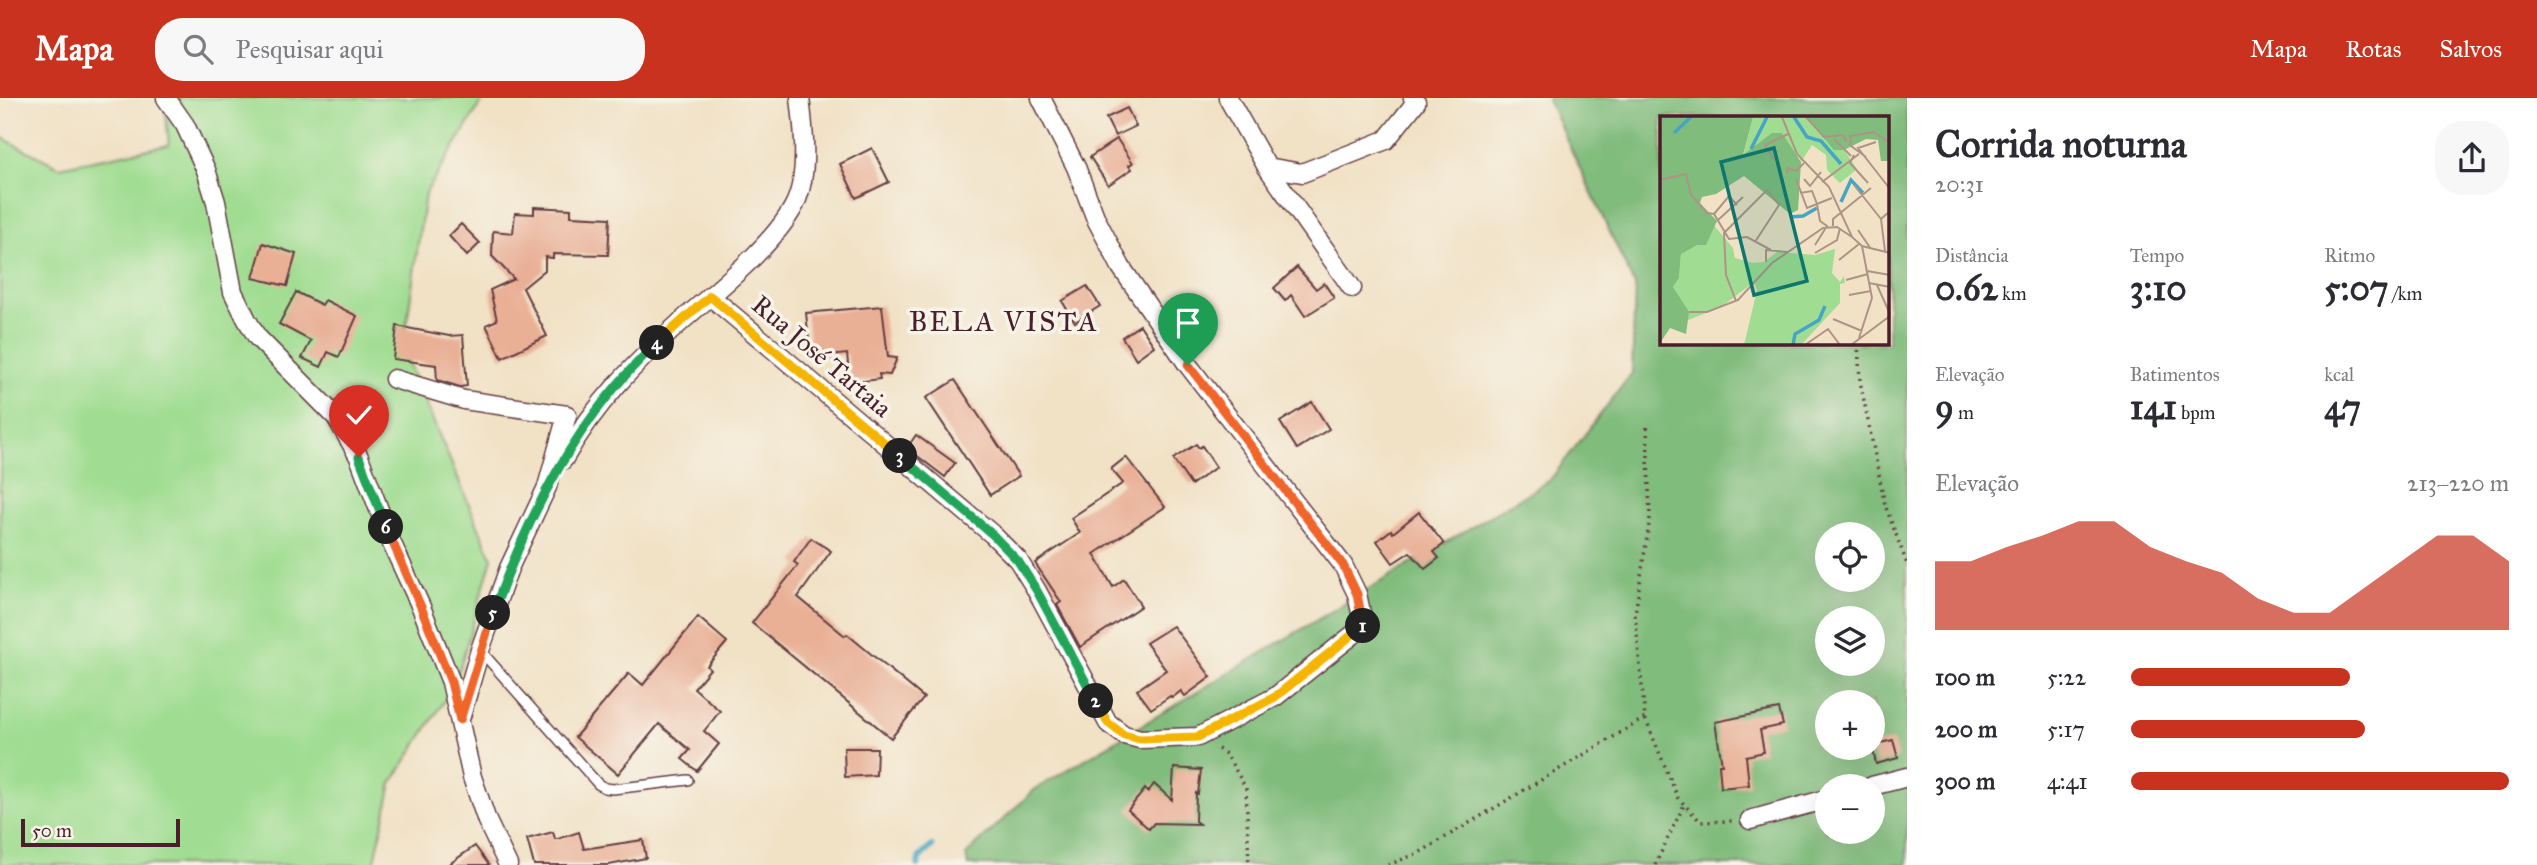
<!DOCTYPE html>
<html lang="pt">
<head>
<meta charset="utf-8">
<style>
	:root { --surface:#fff; --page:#f7f7f7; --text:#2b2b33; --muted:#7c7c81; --accent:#c8321e }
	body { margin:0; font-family:"IM FELL Great Primer",serif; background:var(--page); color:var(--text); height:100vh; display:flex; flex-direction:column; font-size:26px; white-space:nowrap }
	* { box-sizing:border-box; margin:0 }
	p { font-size:23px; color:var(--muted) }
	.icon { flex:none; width:38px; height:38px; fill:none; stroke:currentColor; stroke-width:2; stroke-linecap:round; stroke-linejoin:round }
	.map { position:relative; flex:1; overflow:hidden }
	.drawer { display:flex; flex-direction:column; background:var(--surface); width:630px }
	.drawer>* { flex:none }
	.buttons { position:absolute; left:1815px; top:424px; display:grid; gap:14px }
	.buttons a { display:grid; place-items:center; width:70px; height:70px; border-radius:50%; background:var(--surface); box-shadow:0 7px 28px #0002; font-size:35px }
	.scale { position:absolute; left:21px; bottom:18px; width:159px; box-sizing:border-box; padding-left:7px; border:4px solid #4a1f2b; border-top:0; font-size:19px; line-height:24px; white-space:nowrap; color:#4a1f2b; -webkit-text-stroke:5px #f7f3e8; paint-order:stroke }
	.pin { position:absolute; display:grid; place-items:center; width:60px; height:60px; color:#fff; margin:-72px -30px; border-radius:50% 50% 50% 0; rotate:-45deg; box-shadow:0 0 7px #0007 }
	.pin .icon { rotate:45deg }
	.km { position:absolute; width:35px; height:35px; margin:-18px; border-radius:50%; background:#222; color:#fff; font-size:19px; line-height:35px; text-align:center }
	.round { display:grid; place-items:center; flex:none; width:74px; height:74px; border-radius:28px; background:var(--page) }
	.head { display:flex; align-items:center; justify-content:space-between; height:119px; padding:0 28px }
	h1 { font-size:38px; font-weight:700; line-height:52px }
	.metrics { display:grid; grid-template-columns:repeat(3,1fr); gap:10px; height:119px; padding:7px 28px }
	.metrics div { display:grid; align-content:center }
	.metrics b { font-size:35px; font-weight:700 }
	.metrics small { font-size:19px; font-weight:400 }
	.metrics p { font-size:19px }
	.chart { height:196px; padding:14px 28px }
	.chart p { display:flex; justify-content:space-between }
	.chart svg { width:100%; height:126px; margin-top:7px; fill:var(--accent); opacity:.7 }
	ul { padding:0 28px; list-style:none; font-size:23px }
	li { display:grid; grid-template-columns:112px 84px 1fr; align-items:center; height:52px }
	li i { height:18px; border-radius:9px; background:var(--accent) }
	header { display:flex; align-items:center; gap:42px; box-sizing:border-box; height:98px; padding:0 35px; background:var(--accent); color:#fff }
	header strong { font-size:33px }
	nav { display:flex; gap:38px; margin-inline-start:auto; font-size:24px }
	.search { width:490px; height:63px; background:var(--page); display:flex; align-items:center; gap:18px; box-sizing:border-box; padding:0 24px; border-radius:28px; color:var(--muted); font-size:26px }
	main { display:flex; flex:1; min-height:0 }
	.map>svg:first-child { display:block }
	.green { fill:#a0dd92; stroke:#757e5e; stroke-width:2 }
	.forest { fill:#80bc7c; stroke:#656e54; stroke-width:2; fill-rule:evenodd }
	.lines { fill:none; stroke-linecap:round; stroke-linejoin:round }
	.stream { stroke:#44a6c4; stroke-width:6 }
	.building { fill:#e9b096 }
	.lane-casing { stroke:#633c42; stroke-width:12 }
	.street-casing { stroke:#633c42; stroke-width:21 }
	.path { stroke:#633c42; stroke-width:3.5; stroke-dasharray:2 5; stroke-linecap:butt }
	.lane { stroke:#fff; stroke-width:9 }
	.street { stroke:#fff; stroke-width:18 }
	.split-1-casing { stroke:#fff; stroke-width:14 }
	.split-2-casing { stroke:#fff; stroke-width:14 }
	.split-3-casing { stroke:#fff; stroke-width:14 }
	.split-4-casing { stroke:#fff; stroke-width:14 }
	.split-5-casing { stroke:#fff; stroke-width:14 }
	.split-6-casing { stroke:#fff; stroke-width:14 }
	.split-7-casing { stroke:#fff; stroke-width:14 }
	.split-1 { stroke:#f0652b; stroke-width:9 }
	.split-2 { stroke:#f5b400; stroke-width:9 }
	.split-3 { stroke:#22a559; stroke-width:9 }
	.split-4 { stroke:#f5b400; stroke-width:9 }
	.split-5 { stroke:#22a559; stroke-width:9 }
	.split-6 { stroke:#f0652b; stroke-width:9 }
	.split-7 { stroke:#22a559; stroke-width:9 }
	.labels { text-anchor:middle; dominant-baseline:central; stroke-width:7; stroke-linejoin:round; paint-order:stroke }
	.street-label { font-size:26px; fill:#4a1f2b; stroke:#f7f3e8 }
	.neighbourhood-label { font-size:28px; letter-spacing:2px; fill:#4a1f2b; stroke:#f7f3e8 }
	.inset-river { fill:none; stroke:#44a6c4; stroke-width:3.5 }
	.inset-road { fill:none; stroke:#ae9387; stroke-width:2 }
	.view { fill:#0f766e; fill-opacity:0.15; stroke:#0f766e; stroke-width:3.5 }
	.inset-edge { fill:none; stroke:#4a1f2b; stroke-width:3.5 }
</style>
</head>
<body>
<header>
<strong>Mapa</strong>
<div class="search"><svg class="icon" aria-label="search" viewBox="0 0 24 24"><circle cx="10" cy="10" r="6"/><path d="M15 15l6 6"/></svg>Pesquisar aqui</div>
<nav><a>Mapa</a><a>Rotas</a><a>Salvos</a></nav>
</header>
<main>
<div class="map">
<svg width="1907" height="767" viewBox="0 0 1907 767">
	<rect width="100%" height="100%" fill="#f7f3e8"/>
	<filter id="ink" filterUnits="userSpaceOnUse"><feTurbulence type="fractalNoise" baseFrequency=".0143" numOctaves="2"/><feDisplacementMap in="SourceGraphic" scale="14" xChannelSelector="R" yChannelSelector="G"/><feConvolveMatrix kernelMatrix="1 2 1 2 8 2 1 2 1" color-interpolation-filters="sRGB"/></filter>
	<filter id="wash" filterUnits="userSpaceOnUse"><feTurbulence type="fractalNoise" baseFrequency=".00686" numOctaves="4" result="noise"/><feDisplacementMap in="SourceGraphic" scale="28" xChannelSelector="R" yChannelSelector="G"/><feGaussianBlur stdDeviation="1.57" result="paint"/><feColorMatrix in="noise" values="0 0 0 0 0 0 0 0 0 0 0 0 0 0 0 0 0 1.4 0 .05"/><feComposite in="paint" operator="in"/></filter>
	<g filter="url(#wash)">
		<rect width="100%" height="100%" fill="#f1e1c5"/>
		<path class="green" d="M 164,0 L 484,0 L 425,96 L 403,253 L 492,460 L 455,586 L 392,685 L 374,767 L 0,767 L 0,39 L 59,69 L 169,47 Z"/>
		<path class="forest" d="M 1547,0 L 1907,0 L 1907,767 L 968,767 L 966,757 L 1034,692 L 1550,382 L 1632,275 L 1635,188 ZM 1662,19 L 1888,19 L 1888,245 L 1662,245 ZM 1827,436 L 1872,436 L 1872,481 L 1827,481 ZM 1827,520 L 1872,520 L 1872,565 L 1827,565 ZM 1827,604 L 1872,604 L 1872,649 L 1827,649 ZM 1827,688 L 1872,688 L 1872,733 L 1827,733 Z"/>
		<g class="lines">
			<path class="stream" d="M 918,767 L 919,760 L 932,748"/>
		</g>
		<g id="blocks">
			<g class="building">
				<path d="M 1127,10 L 1136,28 L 1115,38 L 1106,20 Z"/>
				<path d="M 1117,41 L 1133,65 L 1129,67 L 1132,71 L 1108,87 L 1090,59 Z"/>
				<path d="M 872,50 L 889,84 L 856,100 L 840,66 Z"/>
				<path d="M 534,109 L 571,111 L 571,118 L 610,120 L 608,157 L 553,156 L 553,160 L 545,159 L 545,172 L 523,190 L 547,238 L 502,260 L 486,227 L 497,222 L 490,192 L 514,181 L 492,158 L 493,133 L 513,135 L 515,115 L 534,116 Z"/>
				<path d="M 461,126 L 480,145 L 467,158 L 449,138 Z"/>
				<path d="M 263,145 L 296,156 L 287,188 L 253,180 Z"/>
				<path d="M 1297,169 L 1316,191 L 1324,185 L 1334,200 L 1305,218 L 1291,197 L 1285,203 L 1274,190 Z"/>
				<path d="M 1087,188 L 1100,208 L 1075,224 L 1062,203 Z"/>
				<path d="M 296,194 L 322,207 L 325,202 L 357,218 L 339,259 L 328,254 L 321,269 L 302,260 L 311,243 L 279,226 Z"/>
				<path d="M 882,208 L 888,259 L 897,260 L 890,277 L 879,276 L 880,281 L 850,285 L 847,256 L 811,260 L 806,215 Z"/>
				<path d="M 1140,227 L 1154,248 L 1136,261 L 1122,239 Z"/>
				<path d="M 397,228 L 449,238 L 463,237 L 467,288 L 460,289 L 437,282 L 436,267 L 393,261 Z"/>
				<path d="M 955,282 L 1019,378 L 990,397 L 926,300 Z"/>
				<path d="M 1312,304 L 1329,331 L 1297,351 L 1280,324 Z"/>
				<path d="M 916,337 L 955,365 L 945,379 L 907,350 Z"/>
				<path d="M 1196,346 L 1199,350 L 1202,348 L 1216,369 L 1191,387 L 1173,361 Z"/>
				<path d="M 1126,359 L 1165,409 L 1094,456 L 1113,489 L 1124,481 L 1141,508 L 1080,549 L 1057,507 L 1061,504 L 1035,465 L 1080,435 L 1071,420 L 1123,385 L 1111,371 Z"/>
				<path d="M 1419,414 L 1444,446 L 1434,454 L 1439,460 L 1425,471 L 1410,454 L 1393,465 L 1377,443 L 1391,432 L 1393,435 Z"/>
				<path d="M 811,440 L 831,453 L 798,499 L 845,538 L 847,536 L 924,600 L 891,640 L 752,525 L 798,467 L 794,464 Z"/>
				<path d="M 698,519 L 727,544 L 707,568 L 710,571 L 694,590 L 720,613 L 704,633 L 719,646 L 697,673 L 682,661 L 690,652 L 659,626 L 618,676 L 575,639 L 629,575 L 643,587 Z"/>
				<path d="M 1173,528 L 1211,579 L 1185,598 L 1181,593 L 1172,600 L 1170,598 L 1151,611 L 1137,592 L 1166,572 L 1146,545 Z"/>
				<path d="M 1779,611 L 1783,627 L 1760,632 L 1764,654 L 1746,658 L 1749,687 L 1721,690 L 1719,666 L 1722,666 L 1715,624 Z"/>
				<path d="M 1893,642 L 1898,660 L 1876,666 L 1872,647 Z"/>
				<path d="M 844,650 L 877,650 L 876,677 L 845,679 Z"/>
				<path d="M 1174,670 L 1201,672 L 1198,696 L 1196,695 L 1195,723 L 1199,726 L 1154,725 L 1149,731 L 1128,712 L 1145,691 L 1148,694 L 1154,686 L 1172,702 Z"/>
				<path d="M 553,734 L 555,741 L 558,741 L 579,734 L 584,751 L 643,742 L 646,760 L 609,767 L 534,767 L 527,741 Z"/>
				<path d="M 475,748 L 489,767 L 448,767 Z"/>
			</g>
		</g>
	</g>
	<g filter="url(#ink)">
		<use href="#blocks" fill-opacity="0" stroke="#633c42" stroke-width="2"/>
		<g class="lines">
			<g class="lane-casing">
				<path id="lane" d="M 480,552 L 598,686 L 605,690 L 613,691 L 688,682"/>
			</g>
			<g class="street-casing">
				<g id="street">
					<path d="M 166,0 L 185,27 L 206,72 L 216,104 L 233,194 L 247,222 L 257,239 L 336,319 L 359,359 L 392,446 L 421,509 L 451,584 L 472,679 L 487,723 L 508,767"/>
					<path d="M 1228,0 L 1267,69 L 1352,190"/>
					<path d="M 1267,69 L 1302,75 L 1386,42 L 1416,4 L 1413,0"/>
					<path d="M 710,198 L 992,436 L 1018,462 L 1037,493 L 1108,625 L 1124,637 L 1140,641 L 1198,639 L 1275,599 L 1364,528 L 1357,496 L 1343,467 L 1188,267 L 1121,169 L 1096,121 L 1076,69 L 1041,0"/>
					<path d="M 394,281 L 464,302 L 567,317 L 547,389 L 509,470 L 480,552 L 461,618"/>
					<path d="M 563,362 C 596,304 635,265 684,221 C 718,191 775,146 795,106 C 809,76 804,32 800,0"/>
					<path d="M 1872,688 L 1907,679"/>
					<path d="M 1750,722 L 1827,701"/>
				</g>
			</g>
			<g class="path">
				<path d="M 1858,245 L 1860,283 L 1885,407 L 1907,466"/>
				<path d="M 1647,329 L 1650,420 L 1635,516 L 1645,620 L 1678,700 L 1701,724 L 1732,723"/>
				<path d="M 1218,651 L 1226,656 L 1246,690 L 1249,767"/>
				<path d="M 1388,767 L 1419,755 L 1645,620"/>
				<path d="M 1655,767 L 1684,707"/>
			</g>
			<use href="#lane" class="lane"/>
			<use href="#street" class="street"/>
		</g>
	</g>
	<g class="lines" filter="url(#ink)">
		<g class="split-1-casing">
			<path id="split-1" d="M 1188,267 L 1343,467 L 1357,496 L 1363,528"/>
		</g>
		<g class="split-2-casing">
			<path id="split-2" d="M 1096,603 L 1108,625 L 1124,637 L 1140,641 L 1198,639 L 1275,599 L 1363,528"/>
		</g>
		<g class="split-3-casing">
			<path id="split-3" d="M 900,358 L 992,436 L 1018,463 L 1037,493 L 1096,603"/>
		</g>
		<g class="split-4-casing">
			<path id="split-4" d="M 657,245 L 710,198 L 900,358"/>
		</g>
		<g class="split-5-casing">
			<path id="split-5" d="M 493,515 C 530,413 577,320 657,245"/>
		</g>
		<g class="split-6-casing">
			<path id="split-6" d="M 386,429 L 421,509 L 451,584 L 460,622 L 493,515"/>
		</g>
		<g class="split-7-casing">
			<path id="split-7" d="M 359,359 L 386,429"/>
		</g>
		<use href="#split-1" class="split-1"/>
		<use href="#split-2" class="split-2"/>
		<use href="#split-3" class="split-3"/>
		<use href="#split-4" class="split-4"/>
		<use href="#split-5" class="split-5"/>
		<use href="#split-6" class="split-6"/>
		<use href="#split-7" class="split-7"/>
	</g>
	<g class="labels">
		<g class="street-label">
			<text transform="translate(822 258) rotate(40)">Rua José Tartaia</text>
		</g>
		<g class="neighbourhood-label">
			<text x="1004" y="223">BELA VISTA</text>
		</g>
	</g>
	<g transform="translate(1660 18)">
		<rect width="229" height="229" fill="#f1e1c5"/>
		<path d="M 93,1 L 146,1 L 184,34 L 197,53 L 180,67 L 167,54 L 166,39 L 152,29 L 141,46 L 138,37 L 83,40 ZM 52,107 L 73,132 L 75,142 L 93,147 L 104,146 L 117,136 L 155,139 L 175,133 L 172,157 L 180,166 L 184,160 L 185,167 L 180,168 L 180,187 L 141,229 L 84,229 L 97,174 L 94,166 L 61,191 L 21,207 L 13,171 L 19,162 L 22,128 Z" fill="#a0dd92"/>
		<path d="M 0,1 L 93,1 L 83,39 L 112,17 L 122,17 L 141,46 L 138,94 L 130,98 L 84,60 L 56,78 L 42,81 L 40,87 L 57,105 L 46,129 L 37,129 L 21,138 L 19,162 L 13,171 L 29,196 L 26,218 L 10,212 L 0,227 ZM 146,1 L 229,1 L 229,45 L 221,45 L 218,24 L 206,23 L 184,34 L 174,34 Z" fill="#80bc7c"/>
		<path class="inset-river" d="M 134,1 L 147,21 L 161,25 L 181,48M 14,17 L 31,1M 91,33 L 107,1M 181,86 L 191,64 L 203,77M 130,101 L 143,100 L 157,92M 133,229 L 135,218 L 159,204 L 165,190"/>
		<path class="inset-road" d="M 122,1 L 137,38 L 169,71 L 192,121 L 202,130 L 230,137M 146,1 L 164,21 L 182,19 L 187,25M 174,23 L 191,40M 216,26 L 198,32 L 230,73M 194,39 L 190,47 L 208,67M 206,41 L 191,30 L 190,20 L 214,16 L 230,27M 114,44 L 105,29 L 128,18M 127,57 L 128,52 L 136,55 L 144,47M 136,63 L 147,92 L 157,88 L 160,105 L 167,110 L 155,129M 144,63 L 150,70 L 161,56M 0,64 L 26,58 L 31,79 L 47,97 L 54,98 L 69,123 L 87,121 L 111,134M 162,66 L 199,38M 194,69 L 221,103M 140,77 L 152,75 L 157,88 L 172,82M 54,98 L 69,80 L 77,89M 57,105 L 83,81M 173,110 L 173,103 L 211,72M 198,114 L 211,133M 225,135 L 221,103 L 230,95M 155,137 L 177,124 L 180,112M 179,144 L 199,128M 106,146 L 106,134 L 127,136M 207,155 L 230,159M 186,164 L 208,158M 209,167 L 230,171M 217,169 L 230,198M 189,179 L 211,175M 76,185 L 66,159 L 64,117 L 107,74 L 119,89 L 95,126M 29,196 L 47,196 L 78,184 L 112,147 L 163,112 L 177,111 L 192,121M 173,203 L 202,215M 199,222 L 212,182 L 202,130M 145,229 L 168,213 L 180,229M 191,229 L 230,200"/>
		<path class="view" d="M 114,32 L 147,165 L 94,179 L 61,46 Z"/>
		<rect width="229" height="229" class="inset-edge"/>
	</g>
</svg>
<div class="buttons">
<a><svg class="icon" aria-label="locate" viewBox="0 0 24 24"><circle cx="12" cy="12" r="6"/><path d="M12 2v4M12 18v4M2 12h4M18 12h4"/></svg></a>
<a><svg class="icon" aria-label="layers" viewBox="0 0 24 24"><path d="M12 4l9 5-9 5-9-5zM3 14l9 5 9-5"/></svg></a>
<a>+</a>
<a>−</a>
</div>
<div class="scale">50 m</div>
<div class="pin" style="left:1188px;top:267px;background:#1e9e55"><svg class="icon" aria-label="arrive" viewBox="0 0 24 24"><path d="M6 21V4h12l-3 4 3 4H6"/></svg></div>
<div class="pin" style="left:359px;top:359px;background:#d93025"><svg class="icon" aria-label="check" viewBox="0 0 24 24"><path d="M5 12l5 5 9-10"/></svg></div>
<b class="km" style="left:1363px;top:528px">1</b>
<b class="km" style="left:1096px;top:603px">2</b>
<b class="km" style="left:900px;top:358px">3</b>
<b class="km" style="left:657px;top:245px">4</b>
<b class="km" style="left:493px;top:515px">5</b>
<b class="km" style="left:386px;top:429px">6</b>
</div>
<section class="drawer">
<div class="head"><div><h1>Corrida noturna</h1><p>20:31</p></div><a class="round"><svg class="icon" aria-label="share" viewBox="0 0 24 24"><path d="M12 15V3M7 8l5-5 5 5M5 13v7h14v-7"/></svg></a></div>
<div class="metrics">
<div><p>Distância</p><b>0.62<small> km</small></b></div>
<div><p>Tempo</p><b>3:10</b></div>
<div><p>Ritmo</p><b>5:07<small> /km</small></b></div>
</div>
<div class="metrics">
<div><p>Elevação</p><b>9<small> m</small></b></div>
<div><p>Batimentos</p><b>141<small> bpm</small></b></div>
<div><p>kcal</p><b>47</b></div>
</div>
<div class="chart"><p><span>Elevação</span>213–220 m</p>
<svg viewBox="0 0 160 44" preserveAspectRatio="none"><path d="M0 44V20L10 20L20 15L30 11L40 6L50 6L60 15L70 20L80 24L90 33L100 38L110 38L120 29L130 20L140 11L150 11L160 20V44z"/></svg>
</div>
<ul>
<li><b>100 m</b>5:22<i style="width:58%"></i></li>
<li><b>200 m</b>5:17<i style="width:62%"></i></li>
<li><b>300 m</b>4:41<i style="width:100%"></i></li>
</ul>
</section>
</main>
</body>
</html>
